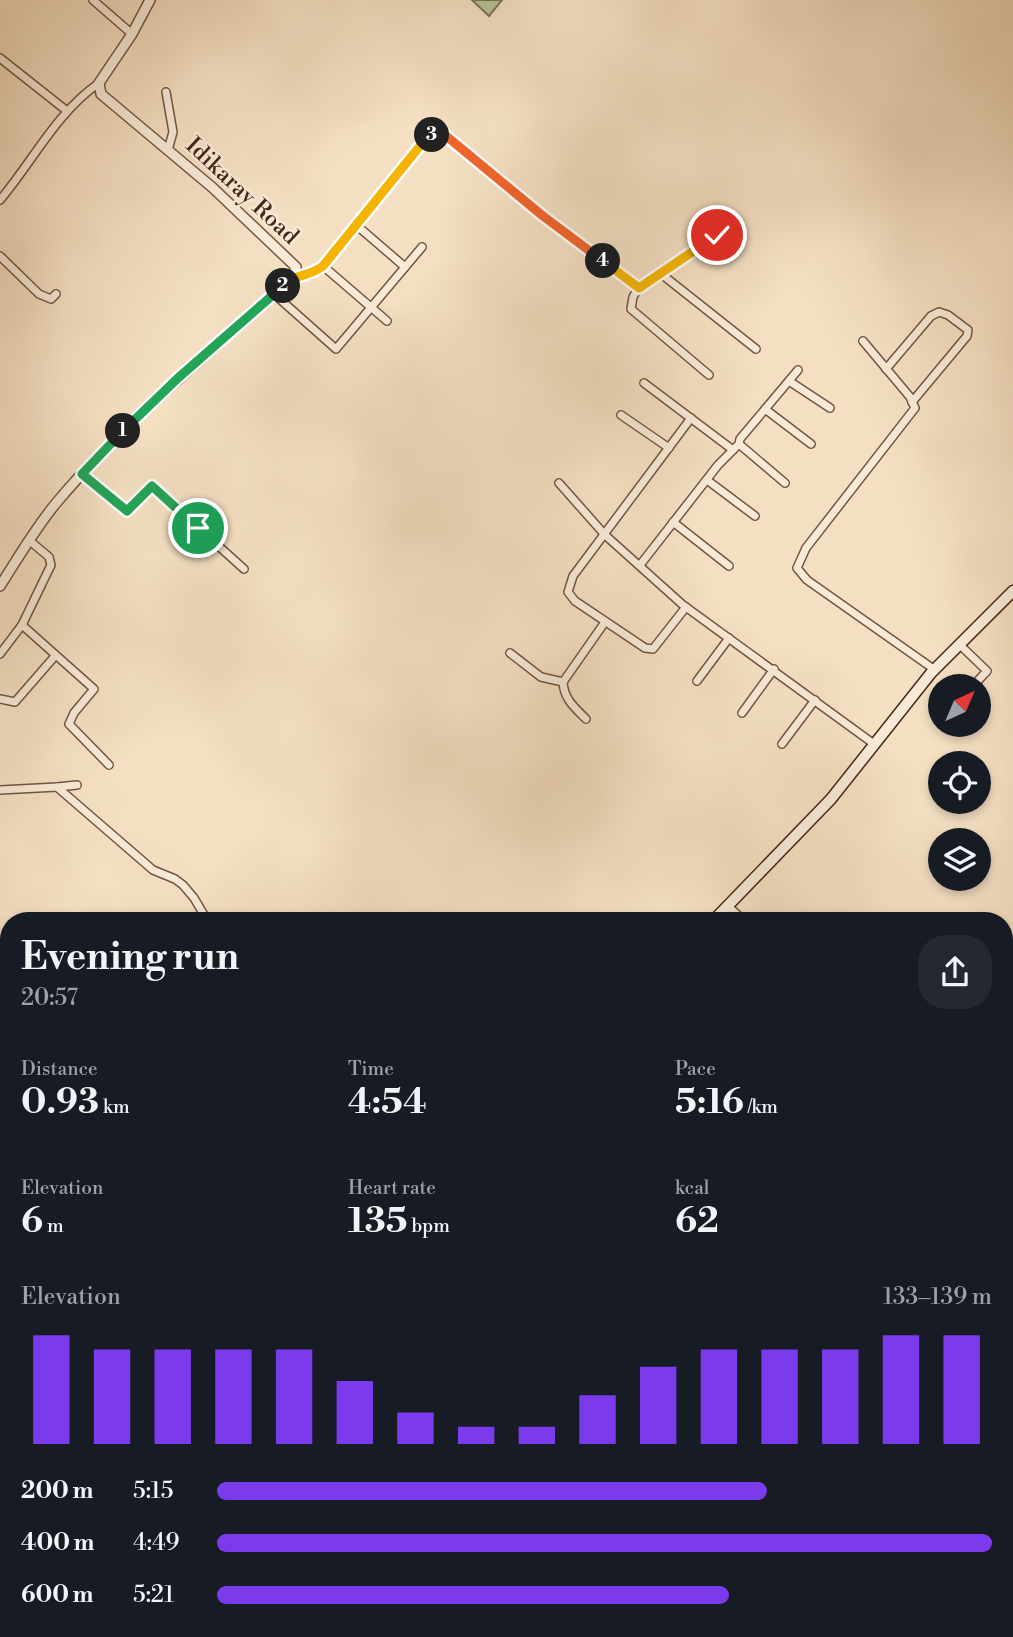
<!DOCTYPE html>
<html lang="en">
<head>
<meta charset="utf-8">
<style>
	:root { --surface:#171b24; --page:#242831; --text:#f1f3f6; --muted:#9ea1a6; --accent:#7c3aed }
	body { margin:0; font-family:"Libre Bodoni",serif; background:var(--page); color:var(--text); height:100vh; display:flex; flex-direction:column; font-size:26px; white-space:nowrap }
	* { box-sizing:border-box; margin:0 }
	p { font-size:23px; color:var(--muted) }
	.icon { flex:none; width:38px; height:38px; fill:none; stroke:currentColor; stroke-width:2; stroke-linecap:round; stroke-linejoin:round }
	.map { position:relative; flex:1; overflow:hidden }
	.sheet { position:absolute; left:0px; top:912px; width:1013px; height:726px; display:flex; flex-direction:column; background:var(--surface); border-radius:28px 28px 0 0; box-shadow:0 4px 10px #0003 }
	.sheet>* { flex:none }
	.needle { width:46px; rotate:44deg }
	.fabs { position:absolute; left:928px; top:674px; display:grid; gap:14px }
	.fabs a { display:grid; place-items:center; width:63px; height:63px; border-radius:50%; background:var(--surface); box-shadow:0 4px 10px #0003; font-size:35px }
	.pin { position:absolute; display:grid; place-items:center; width:60px; height:60px; color:#fff; margin:-30px; border:4px solid #fff; border-radius:50%; box-shadow:0 2px 7px #0007 }
	.km { position:absolute; width:35px; height:35px; margin:-18px; border-radius:50%; background:#222; color:#fff; font-size:19px; line-height:35px; text-align:center }
	.round { display:grid; place-items:center; flex:none; width:74px; height:74px; border-radius:28px; background:var(--page) }
	.headline { display:flex; align-items:center; justify-content:space-between; height:119px; padding:0 21px }
	h1 { font-size:38px; font-weight:700; line-height:52px }
	.metrics { display:grid; grid-template-columns:repeat(3,1fr); gap:10px; height:119px; padding:7px 21px }
	.metrics div { display:grid; align-content:center }
	.metrics b { font-size:35px; font-weight:700 }
	.metrics small { font-size:19px; font-weight:400 }
	.metrics p { font-size:19px }
	.chart { height:196px; padding:14px 21px }
	.chart p { display:flex; justify-content:space-between }
	.chart svg { width:100%; height:126px; margin-top:7px; stroke:var(--accent); stroke-width:6 }
	ul { padding:0 21px; list-style:none; font-size:23px }
	li { display:grid; grid-template-columns:112px 84px 1fr; align-items:center; height:52px }
	li i { height:18px; border-radius:9px; background:var(--accent) }
	.map>svg:first-child { display:block }
	.forest { fill:url(#forest-firs); stroke:#7e7459; stroke-width:2 }
	.lines { fill:none; stroke-linecap:round; stroke-linejoin:round }
	.minor-casing { stroke:#735443; stroke-width:10 }
	.tertiary-casing { stroke:#735443; stroke-width:12 }
	.secondary-casing { stroke:#482619; stroke-width:13 }
	.minor { stroke:#f8ead7; stroke-width:7 }
	.tertiary { stroke:#f8ead7; stroke-width:9 }
	.secondary { stroke:#f8ead7; stroke-width:10 }
	.split-1-casing { stroke:#fff; stroke-width:14 }
	.split-2-casing { stroke:#fff; stroke-width:14 }
	.split-3-casing { stroke:#fff; stroke-width:14 }
	.split-4-casing { stroke:#fff; stroke-width:14 }
	.split-5-casing { stroke:#fff; stroke-width:14 }
	.split-1 { stroke:#22a559; stroke-width:9 }
	.split-2 { stroke:#22a559; stroke-width:9 }
	.split-3 { stroke:#f5b400; stroke-width:9 }
	.split-4 { stroke:#f0652b; stroke-width:9 }
	.split-5 { stroke:#f5b400; stroke-width:9 }
	.labels { text-anchor:middle; dominant-baseline:central; stroke-width:5; stroke-linejoin:round; paint-order:stroke }
	.street-label { font-size:23px; fill:#482619; stroke:#f8ead7 }
</style>
</head>
<body>
<div class="map">
<svg width="1013" height="1637" viewBox="0 0 1013 1637">
	<defs>
		<pattern id="forest-firs" width="22" height="20" patternUnits="userSpaceOnUse" patternTransform="scale(1.75)"><rect width="22" height="20" fill="#b5c399"/><path d="M5 1l3.5 6h-7zM16 11l3.5 6h-7z" fill="#9da783"/></pattern>
	</defs>
	<rect width="100%" height="100%" fill="#f4dfc2"/>
	<filter id="stains"><feTurbulence type="fractalNoise" baseFrequency=".00286" numOctaves="4"/><feColorMatrix values="0 0 0 0 .2 0 0 0 0 .09 0 0 0 0 .02 0 0 0 .5 -.17"/></filter>
	<radialGradient id="worn" r=".72"><stop offset=".6" stop-color="#630" stop-opacity="0"/><stop offset="1" stop-color="#630" stop-opacity=".3"/></radialGradient>
	<path class="forest" d="M 472,0 L 502,0 L 489,16 Z"/>
	<g class="lines">
		<g class="minor-casing">
			<g id="minor">
				<path d="M 93,0 L 132,34"/>
				<path d="M 0,58 L 67,111"/>
				<path d="M 166,92 L 173,132 L 168,150"/>
				<path d="M 0,200 C 33,161 56,113 99,83"/>
				<path d="M 355,224 L 405,267"/>
				<path d="M 0,256 L 39,294 L 51,299 L 56,294"/>
				<path d="M 323,266 L 387,321"/>
				<path d="M 660,273 L 756,349"/>
				<path d="M 293,277 L 310,275 L 323,266 L 424,141 L 434,134 L 445,135 L 543,216 L 639,287 L 717,235"/>
				<path d="M 639,287 L 633,297 L 631,309 L 709,375"/>
				<path d="M 274,294 L 336,349 L 422,247"/>
				<path d="M 863,341 L 910,397 L 915,408 L 806,548 L 797,568 L 807,580 L 935,670"/>
				<path d="M 886,369 L 931,316 L 939,312 L 948,315 L 968,330 L 967,336 L 912,402"/>
				<path d="M 789,381 L 830,408"/>
				<path d="M 644,383 L 733,450"/>
				<path d="M 765,409 L 811,444"/>
				<path d="M 621,415 L 669,448"/>
				<path d="M 739,444 L 785,483"/>
				<path d="M 82,474 L 127,511 L 152,486 L 244,569"/>
				<path d="M 707,480 L 755,516"/>
				<path d="M 559,483 L 605,535 L 683,605 L 874,744"/>
				<path d="M 673,522 L 729,566"/>
				<path d="M 640,565 L 718,465 L 739,444 L 740,439 L 798,370"/>
				<path d="M 686,607 L 653,649 L 645,648 L 575,601 L 568,592 L 573,576 L 691,418"/>
				<path d="M 22,625 L 94,689 L 74,713 L 69,724 L 109,765"/>
				<path d="M 960,645 L 987,671 L 973,686"/>
				<path d="M 510,653 L 541,677 L 563,682 L 605,622"/>
				<path d="M 0,654 L 22,625 L 51,565 L 49,557 L 30,541"/>
				<path d="M 697,681 L 729,638"/>
				<path d="M 563,682 C 564,699 574,707 586,719"/>
				<path d="M 0,699 L 15,702 L 55,656"/>
				<path d="M 742,713 L 774,669"/>
				<path d="M 782,744 L 815,700"/>
				<path d="M 77,785 L 57,787 L 153,870 L 175,879 L 183,885 L 194,898 L 207,920"/>
				<path d="M 0,790 L 57,787"/>
				<path d="M 728,906 L 743,920"/>
				<path d="M 0,1070 L 9,1060"/>
				<path d="M 1004,1165 L 1013,1172"/>
				<path d="M 1004,1260 L 1011,1253"/>
				<path d="M 0,1322 L 9,1311"/>
				<path d="M 0,1398 L 9,1388"/>
				<path d="M 0,1420 L 9,1427"/>
				<path d="M 0,1485 L 9,1493"/>
				<path d="M 1004,1532 L 1013,1524"/>
				<path d="M 139,1629 L 162,1637"/>
				<path d="M 612,1629 L 619,1637"/>
				<path d="M 811,1629 L 818,1637"/>
				<path d="M 641,1637 L 649,1629"/>
				<path d="M 771,1637 L 780,1629"/>
				<path d="M 842,1637 L 850,1629"/>
				<path d="M 890,1637 L 899,1629"/>
			</g>
		</g>
		<g class="tertiary-casing">
			<g id="tertiary">
				<path d="M 0,586 C 18,558 36,527 57,502 C 128,418 213,350 293,277 L 296,267 L 213,188 L 101,94 L 99,83 L 132,34 L 150,0"/>
				<path d="M 0,1551 L 9,1557"/>
			</g>
		</g>
		<g class="secondary-casing">
			<g id="secondary">
				<path d="M 714,920 L 831,799 L 931,673 L 1013,591"/>
				<path d="M 80,1637 L 85,1629"/>
			</g>
		</g>
		<use href="#minor" class="minor"/>
		<use href="#tertiary" class="tertiary"/>
		<use href="#secondary" class="secondary"/>
	</g>
	<g class="lines">
		<g class="split-1-casing">
			<path id="split-1" d="M 123,431 L 82,474 L 127,511 L 152,486 L 198,528"/>
		</g>
		<g class="split-2-casing">
			<path id="split-2" d="M 123,431 L 178,378 L 283,286"/>
		</g>
		<g class="split-3-casing">
			<path id="split-3" d="M 283,286 C 298,272 307,278 323,266 L 424,141 L 432,135"/>
		</g>
		<g class="split-4-casing">
			<path id="split-4" d="M 432,135 L 445,135 L 543,216 L 603,261"/>
		</g>
		<g class="split-5-casing">
			<path id="split-5" d="M 603,261 L 639,288 L 717,235"/>
		</g>
		<use href="#split-1" class="split-1"/>
		<use href="#split-2" class="split-2"/>
		<use href="#split-3" class="split-3"/>
		<use href="#split-4" class="split-4"/>
		<use href="#split-5" class="split-5"/>
	</g>
	<g class="labels">
		<g class="street-label">
			<text transform="translate(242 191) rotate(43)">Idikaray Road</text>
		</g>
	</g>
	<rect width="100%" height="100%" filter="url(#stains)"/>
	<rect width="100%" height="100%" fill="url(#worn)"/>
</svg>
<div class="fabs">
<a><svg class="needle" viewBox="-14 -14 28 28"><path d="M0-13l5 13h-10z" fill="#e53935"/><path d="M0 13l5-13h-10z" fill="#9ea1a6"/></svg></a>
<a><svg class="icon" aria-label="locate" viewBox="0 0 24 24"><circle cx="12" cy="12" r="6"/><path d="M12 2v4M12 18v4M2 12h4M18 12h4"/></svg></a>
<a><svg class="icon" aria-label="layers" viewBox="0 0 24 24"><path d="M12 4l9 5-9 5-9-5zM3 14l9 5 9-5"/></svg></a>
</div>
<div class="pin" style="left:198px;top:528px;background:#1e9e55"><svg class="icon" aria-label="arrive" viewBox="0 0 24 24"><path d="M6 21V4h12l-3 4 3 4H6"/></svg></div>
<div class="pin" style="left:717px;top:235px;background:#d93025"><svg class="icon" aria-label="check" viewBox="0 0 24 24"><path d="M5 12l5 5 9-10"/></svg></div>
<b class="km" style="left:123px;top:431px">1</b>
<b class="km" style="left:283px;top:286px">2</b>
<b class="km" style="left:432px;top:135px">3</b>
<b class="km" style="left:603px;top:261px">4</b>
<section class="sheet">
<div class="headline"><div><h1>Evening run</h1><p>20:57</p></div><a class="round"><svg class="icon" aria-label="share" viewBox="0 0 24 24"><path d="M12 15V3M7 8l5-5 5 5M5 13v7h14v-7"/></svg></a></div>
<div class="metrics">
<div><p>Distance</p><b>0.93<small> km</small></b></div>
<div><p>Time</p><b>4:54</b></div>
<div><p>Pace</p><b>5:16<small> /km</small></b></div>
</div>
<div class="metrics">
<div><p>Elevation</p><b>6<small> m</small></b></div>
<div><p>Heart rate</p><b>135<small> bpm</small></b></div>
<div><p>kcal</p><b>62</b></div>
</div>
<div class="chart"><p><span>Elevation</span>133–139 m</p>
<svg viewBox="0 0 160 44" preserveAspectRatio="none"><path d="M5 44V6M15 44V11M25 44V11M35 44V11M45 44V11M55 44V22M65 44V33M75 44V38M85 44V38M95 44V27M105 44V17M115 44V11M125 44V11M135 44V11M145 44V6M155 44V6"/></svg>
</div>
<ul>
<li><b>200 m</b>5:15<i style="width:71%"></i></li>
<li><b>400 m</b>4:49<i style="width:100%"></i></li>
<li><b>600 m</b>5:21<i style="width:66%"></i></li>
</ul>
</section>
</div>
</body>
</html>
